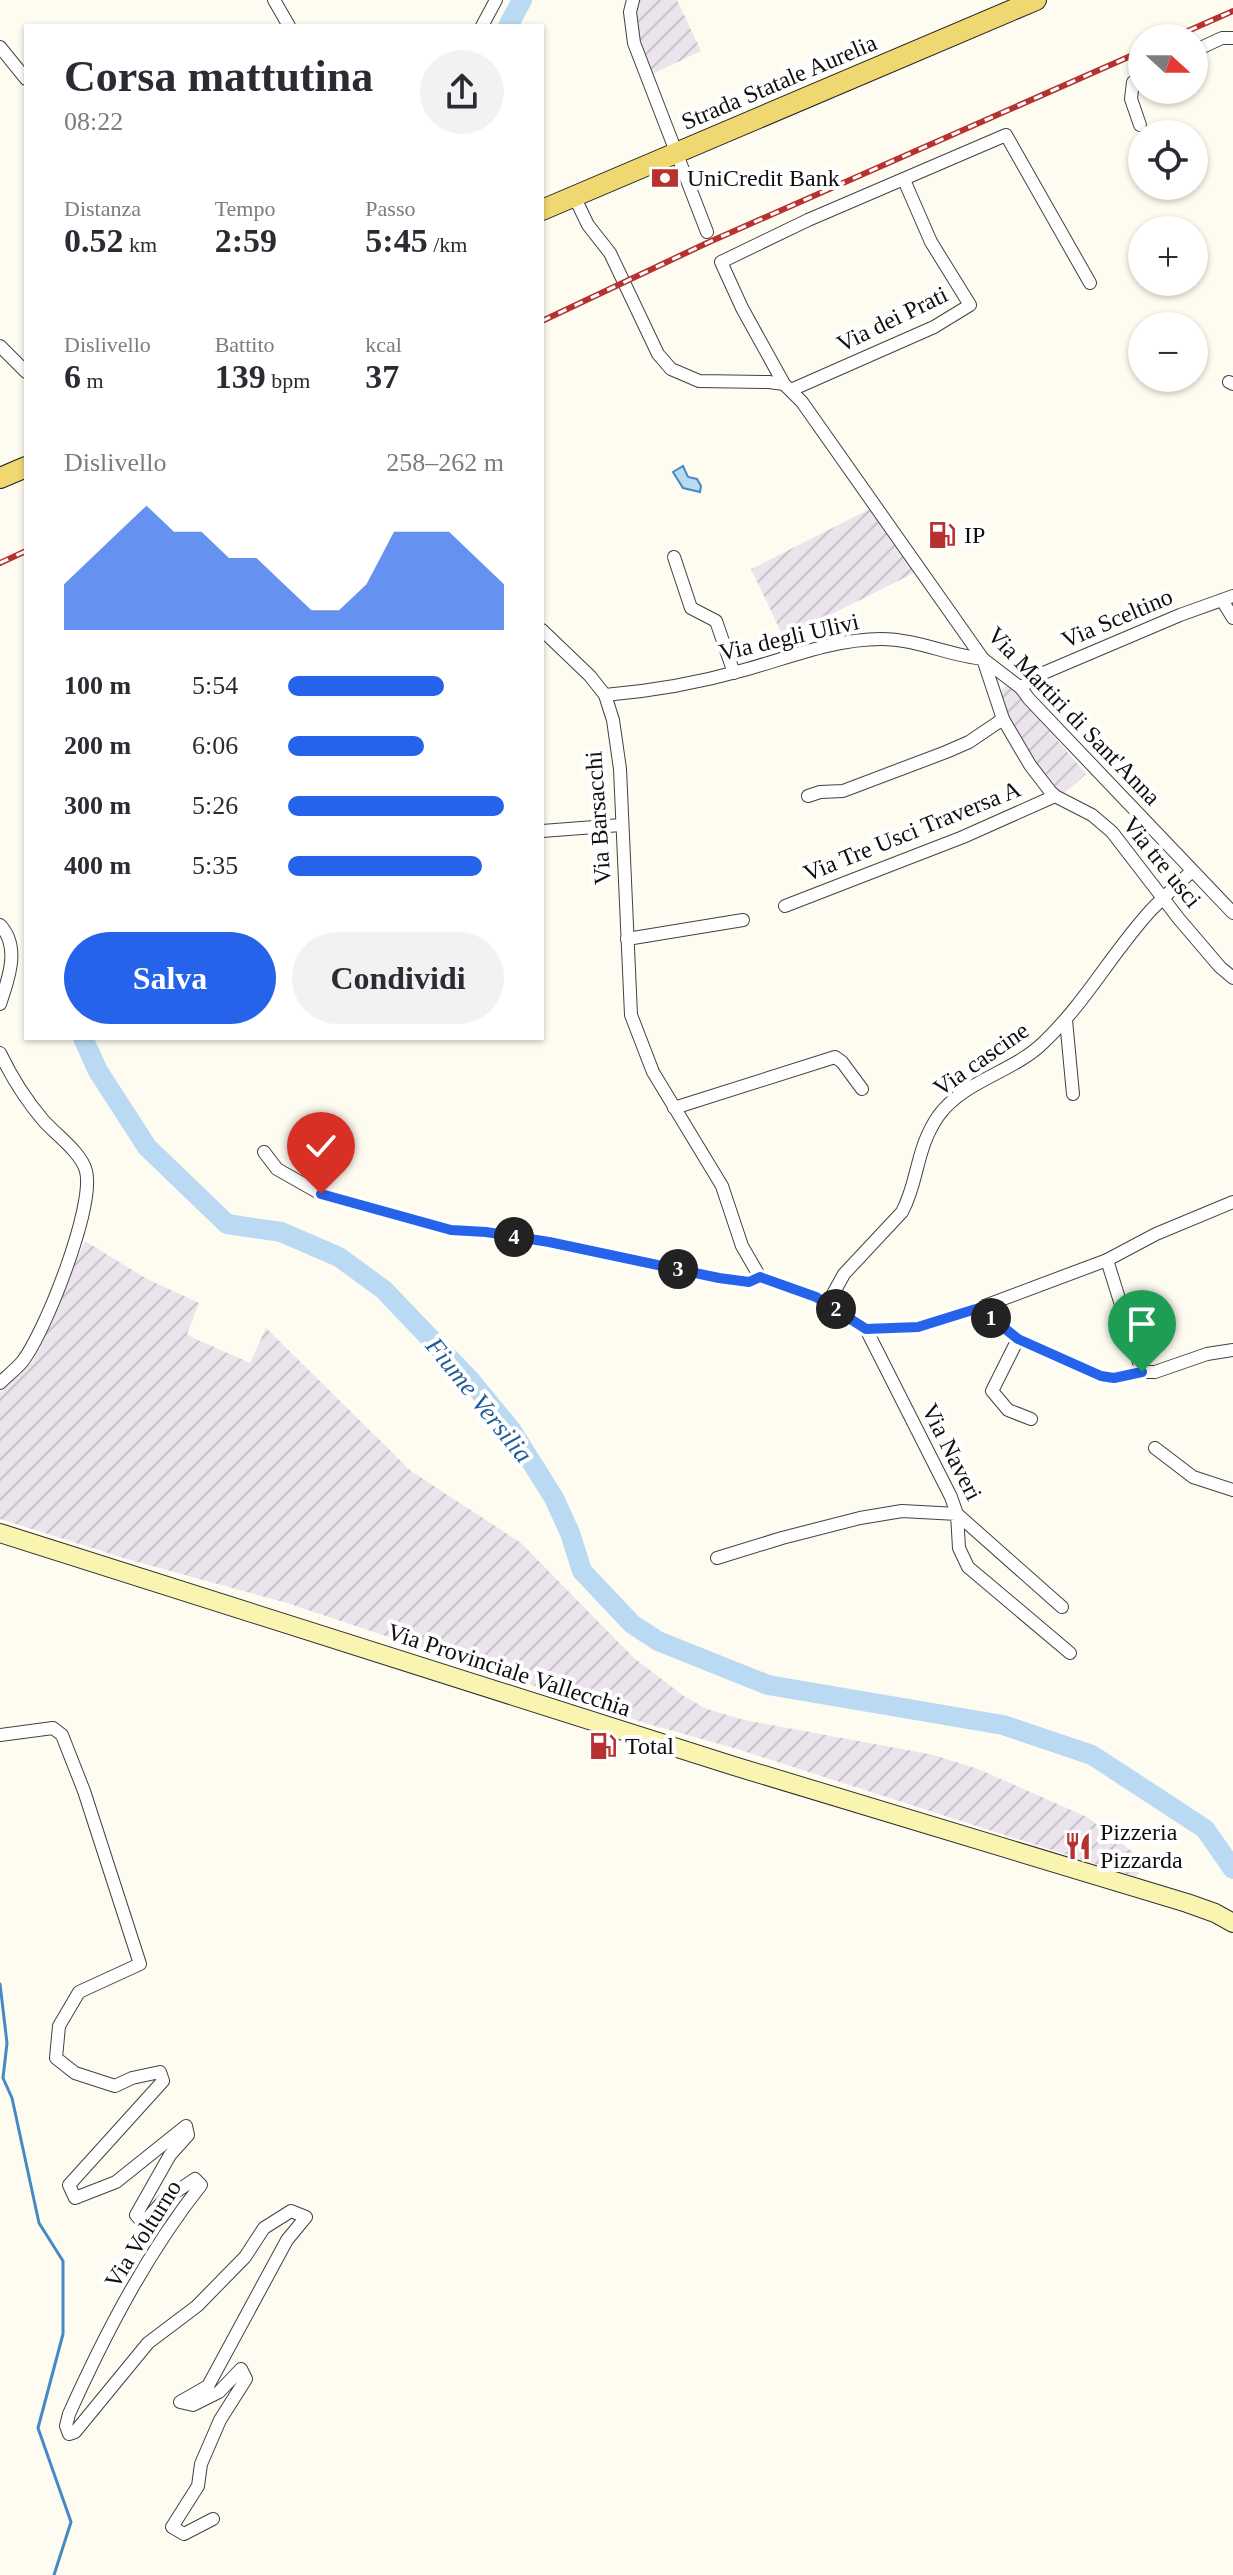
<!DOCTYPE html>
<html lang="it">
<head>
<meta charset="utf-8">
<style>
	:root { --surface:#fff; --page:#f2f2f3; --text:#2b2b33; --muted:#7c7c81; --accent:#2563eb }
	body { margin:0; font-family:Georgia,serif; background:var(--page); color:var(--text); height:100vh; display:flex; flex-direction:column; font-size:30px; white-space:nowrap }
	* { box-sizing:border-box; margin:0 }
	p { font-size:26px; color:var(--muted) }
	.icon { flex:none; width:44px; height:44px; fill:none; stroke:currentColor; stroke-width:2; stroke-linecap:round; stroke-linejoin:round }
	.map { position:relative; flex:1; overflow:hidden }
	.sheet { position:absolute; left:24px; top:24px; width:520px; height:1016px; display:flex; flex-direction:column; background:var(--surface); border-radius:0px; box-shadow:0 2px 6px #0004 }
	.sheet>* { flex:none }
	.needle { width:52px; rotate:111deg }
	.controls { position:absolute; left:1128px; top:24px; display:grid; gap:16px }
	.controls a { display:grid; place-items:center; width:80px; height:80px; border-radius:50%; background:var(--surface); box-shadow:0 2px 6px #0004; font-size:40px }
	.pin { position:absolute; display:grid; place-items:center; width:68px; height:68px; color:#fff; margin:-82px -34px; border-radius:50% 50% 50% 0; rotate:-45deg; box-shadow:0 0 8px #0007 }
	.pin .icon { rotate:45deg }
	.km { position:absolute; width:40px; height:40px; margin:-20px; border-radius:50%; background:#222; color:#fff; font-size:22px; line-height:40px; text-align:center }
	.round { display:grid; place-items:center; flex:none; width:84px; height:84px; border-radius:42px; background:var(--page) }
	.headline { display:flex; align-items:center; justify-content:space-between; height:136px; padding:0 40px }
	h1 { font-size:44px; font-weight:700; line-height:60px }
	.stats { display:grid; grid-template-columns:repeat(3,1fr); gap:12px; height:136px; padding:8px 40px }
	.stats div { display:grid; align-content:center }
	.stats b { font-size:34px; font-weight:700 }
	.stats small { font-size:22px; font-weight:400 }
	.stats p { font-size:22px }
	.chart { height:224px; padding:16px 40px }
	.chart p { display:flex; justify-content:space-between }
	.chart svg { width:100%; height:144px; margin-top:8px; fill:var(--accent); opacity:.7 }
	.cta { display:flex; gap:16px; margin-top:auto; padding:16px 40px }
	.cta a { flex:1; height:92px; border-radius:48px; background:var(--accent); color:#fff; font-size:32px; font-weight:700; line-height:92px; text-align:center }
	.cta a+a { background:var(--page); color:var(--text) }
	ul { padding:0 40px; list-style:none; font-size:26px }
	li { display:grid; grid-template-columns:128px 96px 1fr; align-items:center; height:60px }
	li i { height:20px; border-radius:10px; background:var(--accent) }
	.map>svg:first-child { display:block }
	.industrial { fill:url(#industrial-furrows) }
	.water { fill:#b9daf2; stroke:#458ac4; stroke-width:2 }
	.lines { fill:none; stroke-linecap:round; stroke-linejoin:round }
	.stream { stroke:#458ac4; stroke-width:3 }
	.river { stroke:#b9daf2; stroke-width:20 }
	.minor-casing { stroke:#424242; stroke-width:14 }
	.secondary-casing { stroke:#313131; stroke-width:20 }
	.primary-casing { stroke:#202020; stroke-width:22 }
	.minor { stroke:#fff; stroke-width:12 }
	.secondary { stroke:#f9f5b1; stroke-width:18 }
	.primary { stroke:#efd771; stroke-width:20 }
	.rail-casing { stroke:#b63130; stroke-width:6 }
	.rail { stroke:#fff; stroke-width:3; stroke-dasharray:9; stroke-linecap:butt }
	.route-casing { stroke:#fff; stroke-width:16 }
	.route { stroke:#2563eb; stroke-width:10 }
	.labels { text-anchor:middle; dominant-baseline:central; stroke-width:8; stroke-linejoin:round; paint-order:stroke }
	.street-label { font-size:24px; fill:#0f0f0f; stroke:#fff }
	.poi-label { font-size:24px; fill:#0f0f0f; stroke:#fff; text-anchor:start }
	.water-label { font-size:26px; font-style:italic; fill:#205d98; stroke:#fff }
</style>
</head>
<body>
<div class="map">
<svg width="1233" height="2575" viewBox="0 0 1233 2575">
	<defs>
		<pattern id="industrial-furrows" width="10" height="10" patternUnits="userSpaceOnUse" patternTransform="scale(2)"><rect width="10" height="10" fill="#ece4ed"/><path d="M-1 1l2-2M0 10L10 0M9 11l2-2" fill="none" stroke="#c9c2ca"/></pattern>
	</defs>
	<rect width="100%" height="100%" fill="#fefcf1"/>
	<g class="industrial">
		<path d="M 636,0 L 677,0 L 701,51 L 652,74 L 638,38 L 635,10 Z"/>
		<path d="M 870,509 L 916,572 L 784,638 L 751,569 Z"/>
		<path d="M 1004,687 L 1011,687 L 1018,694 L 1086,774 L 1062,795 L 1054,789 L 1022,745 L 1005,710 L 1001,691 Z"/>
		<path d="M 85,1241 L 147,1279 L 199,1303 L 187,1334 L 198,1340 L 250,1363 L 266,1328 L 411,1471 L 521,1543 L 634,1658 L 685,1697 L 707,1709 L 744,1720 L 934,1755 L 978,1769 L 1087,1817 L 1146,1862 L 1136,1877 L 737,1749 L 648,1724 L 287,1603 L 130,1560 L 0,1519 L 0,1393 L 33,1361 Z"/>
	</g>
	<path class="water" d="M 683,466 L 688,477 L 697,479 L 701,486 L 700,492 L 683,488 L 673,472 Z"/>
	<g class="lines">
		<path class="stream" d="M 0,1984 L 7,2043 L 3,2078 L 12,2098 L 39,2223 L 63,2261 L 63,2334 L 38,2428 L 71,2522 L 54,2575"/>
		<g class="river">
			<path d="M 508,26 L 522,0"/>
			<path d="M 83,1038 L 98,1071 L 147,1147 L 227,1224 L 281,1232 L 339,1257 L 384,1290 L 471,1381 L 512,1431 L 554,1498 L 570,1533 L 582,1571 L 632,1624 L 658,1641 L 768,1685 L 1003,1725 L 1092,1755 L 1205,1829 L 1233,1869"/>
		</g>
		<g class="minor-casing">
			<g id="minor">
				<path d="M 274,0 L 289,26"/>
				<path d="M 633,0 L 630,12 L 634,43 L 707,232"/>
				<path d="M 482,26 L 496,0"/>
				<path d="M 0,47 L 26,79"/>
				<path d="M 1194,51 L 1222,38 L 1233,38"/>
				<path d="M 1140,125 L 1131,99 L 1133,82 L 1142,77"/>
				<path d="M 574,196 L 588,225 L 610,253 L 658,354 L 671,369 L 699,381 L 769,382 L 784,384"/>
				<path d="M 1090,283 L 1006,135 L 808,220 L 721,262 L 742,308 L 784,384 L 802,402 L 983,659 L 1021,688 L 1029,699 L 1233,913"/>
				<path d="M 0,346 L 26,372"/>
				<path d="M 1229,382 L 1233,384"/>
				<path d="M 791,390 L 934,327 L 970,305 L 931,242 L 904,180"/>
				<path d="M 674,557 L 691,608 L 716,621 L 734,673"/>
				<path d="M 1222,600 L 1233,618"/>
				<path d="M 542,630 L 590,676 L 605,695 L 613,720 L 620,769 L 631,1015 L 653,1072 L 722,1186 L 742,1246 L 760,1277"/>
				<path d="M 1021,688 L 1034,677 L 1180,615 L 1233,596"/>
				<path d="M 605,695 C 652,691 698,683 744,670 C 788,658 834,639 881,639 C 916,639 948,655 983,659 L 1003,719 L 1030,765 L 1050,791 L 1055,796 L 1092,815 L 1112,832 L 1179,919 L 1220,967 L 1233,978"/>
				<path d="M 808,796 L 820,792 L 843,791 L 946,752 L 969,742 L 1003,719"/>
				<path d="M 542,831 L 621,825"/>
				<path d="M 785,906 L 963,837 L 1055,796"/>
				<path d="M 0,925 C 21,947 8,980 0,1004"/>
				<path d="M 627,939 L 743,920"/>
				<path d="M 1066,1020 L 1073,1094"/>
				<path d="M 0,1053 C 11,1076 26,1100 43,1120 C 56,1135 81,1152 86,1171 C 95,1206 45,1333 22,1362 C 16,1369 7,1376 0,1383"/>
				<path d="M 674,1108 L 835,1057 L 842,1062 L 862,1089"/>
				<path d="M 264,1152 L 277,1169 L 321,1194 L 451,1230 L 486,1232 L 549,1242 L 719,1278 L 749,1282 L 760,1277 L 816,1297 L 866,1329 L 918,1327 L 979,1308 L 1107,1260 L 1156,1234 L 1233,1202"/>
				<path d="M 1107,1260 L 1142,1372"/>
				<path d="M 828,1303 L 844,1274 L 902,1212 C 919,1181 915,1149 939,1115 C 965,1080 1014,1072 1044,1042 C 1086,1002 1113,951 1152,909 C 1165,896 1179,883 1192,871"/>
				<path d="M 979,1308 L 1018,1339 L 1101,1376 L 1114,1378 L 1142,1372 L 1155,1372 L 1207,1354 L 1233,1350"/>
				<path d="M 866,1329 L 951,1497 L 957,1514 L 1062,1607"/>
				<path d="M 1018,1339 L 992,1391 L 1008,1410 L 1031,1419"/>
				<path d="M 1155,1448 L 1193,1477 L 1233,1490"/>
				<path d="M 717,1558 L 782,1538 L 860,1518 L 902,1511 L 957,1514 L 959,1548 L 968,1567 L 1070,1653"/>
				<path d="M 0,1735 L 53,1728 L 62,1735 L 84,1791 L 140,1964 L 79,1992 L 59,2026 L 56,2058 L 75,2073 L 115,2086 L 132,2078 L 160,2072 L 163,2081 L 69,2185 L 75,2198 L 116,2182 L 186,2126 L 188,2135 L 170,2155 L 136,2215 L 143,2223 L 165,2199 L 195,2179 L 201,2185 C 147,2253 105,2334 69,2414 L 66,2426 L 69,2434 L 75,2432 L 148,2343 L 197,2306 L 245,2257 L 264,2228 L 291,2211 L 306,2217 L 287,2240 L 208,2386 L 180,2402 L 193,2405 L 219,2392 L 241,2369 L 246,2379 L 220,2420 L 201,2464 L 198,2486 L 172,2527 L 184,2534 L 213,2519"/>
			</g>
		</g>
		<g class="secondary-casing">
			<path id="secondary" d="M 0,1533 L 734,1766 L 1187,1903 L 1215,1913 L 1233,1923"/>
		</g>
		<g class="primary-casing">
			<g id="primary">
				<path d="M 542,210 L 1036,0"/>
				<path d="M 0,478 L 26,467"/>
			</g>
		</g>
		<use href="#minor" class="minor"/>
		<use href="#secondary" class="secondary"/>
		<use href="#primary" class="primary"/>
		<g class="rail-casing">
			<g id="rail">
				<path d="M 1172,38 L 1233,11"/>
				<path d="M 542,321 L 707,243 L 1142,51"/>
				<path d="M 0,563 L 26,551"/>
			</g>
		</g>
		<use href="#rail" class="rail"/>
	</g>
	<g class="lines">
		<g class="route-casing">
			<path id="route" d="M 321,1194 L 451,1230 L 486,1232 L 549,1242 L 719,1278 L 749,1282 L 760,1277 L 816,1297 L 866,1329 L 918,1327 L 979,1308 L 1018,1339 L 1101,1376 L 1114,1378 L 1142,1372"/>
		</g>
		<use href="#route" class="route"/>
	</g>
	<defs>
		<g id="bank-bare" transform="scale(2.16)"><path d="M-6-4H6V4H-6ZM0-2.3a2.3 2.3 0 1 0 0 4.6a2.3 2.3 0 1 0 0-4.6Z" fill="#b63130" stroke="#fff" stroke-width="2.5" paint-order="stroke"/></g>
		<g id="fuel-bare" transform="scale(2.16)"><path d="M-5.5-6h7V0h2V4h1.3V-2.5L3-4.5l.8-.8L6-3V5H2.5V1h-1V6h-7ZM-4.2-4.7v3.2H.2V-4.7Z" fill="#b63130" stroke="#fff" stroke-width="2.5" paint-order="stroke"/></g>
		<g id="restaurant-bare" transform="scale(2.16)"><path d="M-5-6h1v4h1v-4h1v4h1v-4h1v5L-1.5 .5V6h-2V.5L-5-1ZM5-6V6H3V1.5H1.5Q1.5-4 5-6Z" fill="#b63130" stroke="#fff" stroke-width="2.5" paint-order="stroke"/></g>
	</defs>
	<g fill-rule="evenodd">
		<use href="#bank-bare" x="665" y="178"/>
		<use href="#fuel-bare" x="942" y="535"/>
		<use href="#fuel-bare" x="603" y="1746"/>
		<use href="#restaurant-bare" x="1078" y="1846"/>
	</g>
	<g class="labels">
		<g class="street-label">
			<text transform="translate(779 82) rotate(-23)">Strada Statale Aurelia</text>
			<text transform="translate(892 319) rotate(-26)">Via dei Prati</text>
			<text transform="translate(1117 618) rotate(-23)">Via Sceltino</text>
			<text transform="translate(789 637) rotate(-13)">Via degli Ulivi</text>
			<text transform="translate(1074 716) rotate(46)">Via Martiri di Sant'Anna</text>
			<text transform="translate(598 818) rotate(-94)">Via Barsacchi</text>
			<text transform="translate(912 831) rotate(-22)">Via Tre Usci Traversa A</text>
			<text transform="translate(1162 862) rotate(51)">Via tre usci</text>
			<text transform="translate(981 1059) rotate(-35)">Via cascine</text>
			<text transform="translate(952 1452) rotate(63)">Via Naveri</text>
			<text transform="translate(509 1670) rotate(18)">Via Provinciale Vallecchia</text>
			<text transform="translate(143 2234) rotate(-58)">Via Volturno</text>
		</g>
		<g class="poi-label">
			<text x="687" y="178">UniCredit Bank</text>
			<text x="964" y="535">IP</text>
			<text x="625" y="1746">Total</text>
			<text x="1100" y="1832">Pizzeria<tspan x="1100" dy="28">Pizzarda</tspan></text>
		</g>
		<g class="water-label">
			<text transform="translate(479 1400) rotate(51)">Fiume Versilia</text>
		</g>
	</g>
</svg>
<div class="controls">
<a><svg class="needle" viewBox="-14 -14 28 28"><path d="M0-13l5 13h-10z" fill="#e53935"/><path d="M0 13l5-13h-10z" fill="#7c7c81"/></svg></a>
<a><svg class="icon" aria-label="locate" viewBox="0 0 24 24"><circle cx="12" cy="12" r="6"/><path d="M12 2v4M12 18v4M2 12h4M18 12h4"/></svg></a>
<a>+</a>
<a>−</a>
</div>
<div class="pin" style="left:1142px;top:1372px;background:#1e9e55"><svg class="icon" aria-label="arrive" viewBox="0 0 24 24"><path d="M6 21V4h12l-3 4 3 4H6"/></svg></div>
<div class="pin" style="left:321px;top:1194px;background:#d93025"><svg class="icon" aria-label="check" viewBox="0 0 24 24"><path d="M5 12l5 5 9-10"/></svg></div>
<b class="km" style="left:991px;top:1318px">1</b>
<b class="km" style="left:836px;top:1309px">2</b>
<b class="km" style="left:678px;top:1269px">3</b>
<b class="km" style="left:514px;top:1237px">4</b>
<section class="sheet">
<div class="headline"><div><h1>Corsa mattutina</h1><p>08:22</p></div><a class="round"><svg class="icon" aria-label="share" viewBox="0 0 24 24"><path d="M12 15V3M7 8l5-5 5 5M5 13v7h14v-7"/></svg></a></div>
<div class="stats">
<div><p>Distanza</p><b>0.52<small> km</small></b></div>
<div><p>Tempo</p><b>2:59</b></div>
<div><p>Passo</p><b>5:45<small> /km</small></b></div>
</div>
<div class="stats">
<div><p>Dislivello</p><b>6<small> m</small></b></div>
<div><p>Battito</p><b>139<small> bpm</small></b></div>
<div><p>kcal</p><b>37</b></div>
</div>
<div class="chart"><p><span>Dislivello</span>258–262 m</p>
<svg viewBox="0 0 160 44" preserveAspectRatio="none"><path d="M0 44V30L10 22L20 14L30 6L40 14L50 14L60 22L70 22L80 30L90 38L100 38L110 30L120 14L130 14L140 14L150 22L160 30V44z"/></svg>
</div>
<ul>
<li><b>100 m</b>5:54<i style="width:72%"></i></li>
<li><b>200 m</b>6:06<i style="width:63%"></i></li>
<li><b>300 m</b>5:26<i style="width:100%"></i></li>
<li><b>400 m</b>5:35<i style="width:90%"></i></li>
</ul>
<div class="cta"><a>Salva</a><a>Condividi</a></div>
</section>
</div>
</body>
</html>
